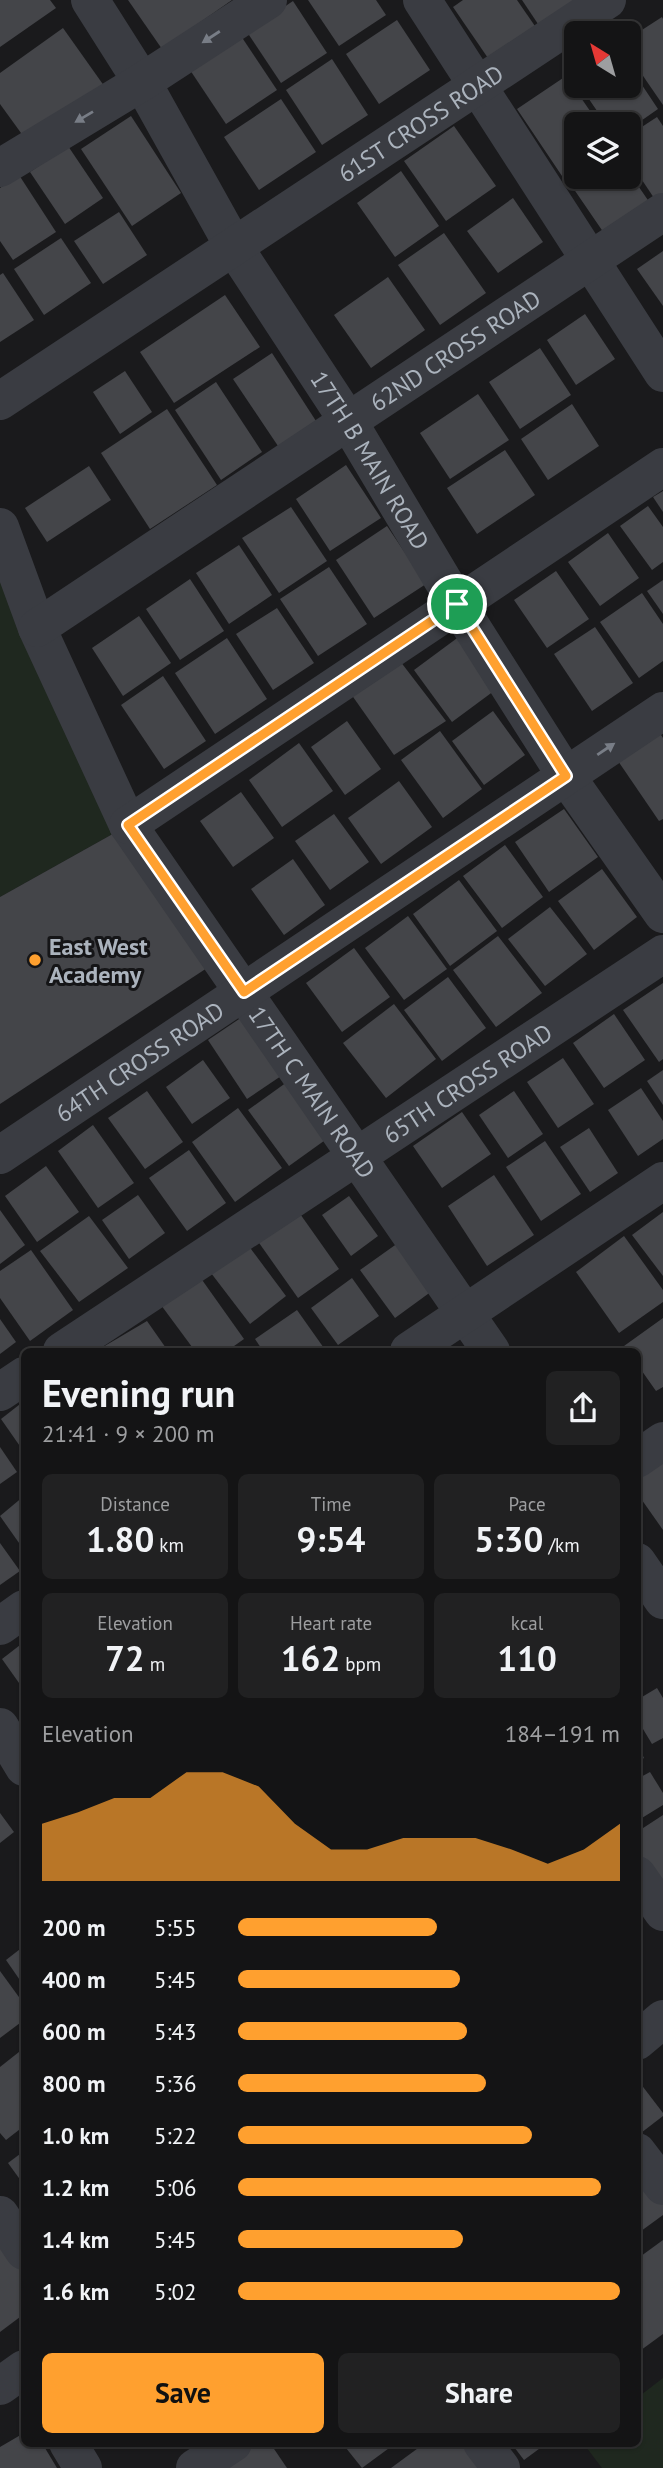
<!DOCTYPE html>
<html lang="en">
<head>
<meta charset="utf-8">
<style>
	:root { --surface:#141415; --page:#212122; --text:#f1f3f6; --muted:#9d9ea0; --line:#333334; --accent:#ffa02f }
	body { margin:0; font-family:"PT Sans",sans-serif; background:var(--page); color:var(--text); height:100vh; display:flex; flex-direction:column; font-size:26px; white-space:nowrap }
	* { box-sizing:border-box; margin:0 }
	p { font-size:23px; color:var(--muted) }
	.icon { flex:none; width:38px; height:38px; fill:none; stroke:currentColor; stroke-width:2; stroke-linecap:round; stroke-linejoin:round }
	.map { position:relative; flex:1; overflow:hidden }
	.panel { position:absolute; left:21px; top:1348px; width:620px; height:1099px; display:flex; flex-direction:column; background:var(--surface); border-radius:10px; box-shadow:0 2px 5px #0004,0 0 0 2px var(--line) }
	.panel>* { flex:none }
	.needle { width:46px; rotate:323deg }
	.tools { position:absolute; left:564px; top:21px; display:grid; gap:14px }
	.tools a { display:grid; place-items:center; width:77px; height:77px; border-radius:10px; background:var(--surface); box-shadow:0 2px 5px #0004,0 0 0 2px var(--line); font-size:35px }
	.pin { position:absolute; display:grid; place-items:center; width:60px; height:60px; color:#fff; margin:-30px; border:4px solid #fff; border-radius:50%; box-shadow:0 2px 7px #0007 }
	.round { display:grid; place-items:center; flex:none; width:74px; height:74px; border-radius:10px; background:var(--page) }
	.overview { display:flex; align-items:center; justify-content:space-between; height:119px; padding:0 21px }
	h1 { font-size:38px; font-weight:700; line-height:52px }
	.figures { display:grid; grid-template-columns:repeat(3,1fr); gap:10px; height:119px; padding:7px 21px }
	.figures div { display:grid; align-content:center; border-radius:10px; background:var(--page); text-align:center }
	.figures b { font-size:35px; font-weight:700 }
	.figures small { font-size:19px; font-weight:400 }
	.figures p { font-size:19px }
	.chart { height:196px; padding:14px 21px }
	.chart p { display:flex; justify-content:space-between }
	.chart svg { width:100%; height:126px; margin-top:7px; fill:var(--accent); opacity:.7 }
	.primary-button { display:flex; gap:14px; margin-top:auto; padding:14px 21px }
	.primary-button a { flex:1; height:80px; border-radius:10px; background:var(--accent); color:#111; font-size:28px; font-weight:700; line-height:80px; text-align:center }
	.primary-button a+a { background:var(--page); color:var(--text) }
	ul { padding:0 21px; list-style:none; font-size:23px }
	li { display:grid; grid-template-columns:112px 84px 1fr; align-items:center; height:52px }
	li i { height:18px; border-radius:9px; background:var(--accent) }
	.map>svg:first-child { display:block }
	.green { fill:#1f281f }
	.building { fill:#444549 }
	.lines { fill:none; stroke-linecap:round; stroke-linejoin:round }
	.minor { stroke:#3a3c42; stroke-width:38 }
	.oneway { fill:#787d86 }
	.route-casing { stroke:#fff; stroke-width:14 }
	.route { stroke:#ffa02f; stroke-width:9 }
	.poi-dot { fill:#ffa02f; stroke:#151517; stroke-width:2.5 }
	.labels { text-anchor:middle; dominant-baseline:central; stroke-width:6; stroke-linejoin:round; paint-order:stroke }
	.street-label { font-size:24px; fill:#abb3bd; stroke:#151517 }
	.poi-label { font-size:24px; font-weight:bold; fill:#abb3bd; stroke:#151517; text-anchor:start }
</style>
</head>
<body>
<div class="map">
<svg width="663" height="2468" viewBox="0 0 663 2468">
	<rect width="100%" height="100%" fill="#1a1a1c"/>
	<g class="green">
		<path d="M 0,572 L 118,831 L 0,897 Z"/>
		<path d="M 663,2378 L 663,2468 L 602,2468 L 583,2443 L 637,2443 L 637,2398 Z"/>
	</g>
	<g class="building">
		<path d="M 0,0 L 50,0 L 56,8 L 0,47 Z"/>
		<path d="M 128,0 L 232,0 L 162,49 Z"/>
		<path d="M 308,0 L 376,0 L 386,15 L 339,46 Z"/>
		<path d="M 463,0 L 517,0 L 537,29 L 490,61 L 453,7 Z"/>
		<path d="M 522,0 L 580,0 L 540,27 Z"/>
		<path d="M 293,1 L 327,53 L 281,83 L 247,32 Z"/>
		<path d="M 662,17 L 663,19 L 663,105 L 628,54 L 628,39 Z"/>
		<path d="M 397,20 L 430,70 L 379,104 L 346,54 Z"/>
		<path d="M 63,28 L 107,90 L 29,144 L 0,104 L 0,73 Z"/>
		<path d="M 241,36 L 277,90 L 226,124 L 190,70 Z"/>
		<path d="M 332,59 L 368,115 L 322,145 L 286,90 Z"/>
		<path d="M 628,64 L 658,109 L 628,130 L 628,124 L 606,124 L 580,86 L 628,86 Z"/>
		<path d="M 566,76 L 599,124 L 576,124 L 576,167 L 562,176 L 517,109 Z"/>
		<path d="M 281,99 L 316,152 L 259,190 L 224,137 Z"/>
		<path d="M 131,116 L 181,193 L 132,226 L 81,149 Z"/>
		<path d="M 657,117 L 663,126 L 663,196 L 656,201 L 628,159 L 628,136 Z"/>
		<path d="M 454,126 L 496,186 L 446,221 L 404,161 Z"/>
		<path d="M 68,146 L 103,198 L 65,224 L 30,172 Z"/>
		<path d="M 401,171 L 439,226 L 395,257 L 357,203 Z"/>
		<path d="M 628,171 L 654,209 L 608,239 L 569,182 L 577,177 L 628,177 Z"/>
		<path d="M 19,175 L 56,232 L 13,260 L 0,241 L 0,188 Z"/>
		<path d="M 513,198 L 543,242 L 498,273 L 467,231 Z"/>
		<path d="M 119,212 L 147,255 L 103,284 L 74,241 Z"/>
		<path d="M 444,233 L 486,293 L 440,325 L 398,265 Z"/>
		<path d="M 61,238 L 91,283 L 44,315 L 14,269 Z"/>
		<path d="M 663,251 L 663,306 L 637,269 Z"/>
		<path d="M 3,273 L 34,320 L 0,342 L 0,275 Z"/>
		<path d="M 388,277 L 425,330 L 371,368 L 334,315 Z"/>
		<path d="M 225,295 L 260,347 L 174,403 L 140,352 Z"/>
		<path d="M 585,314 L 615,359 L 576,385 L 547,340 Z"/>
		<path d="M 540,348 L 571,395 L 520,429 L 489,382 Z"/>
		<path d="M 272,353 L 316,421 L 278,446 L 233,379 Z"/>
		<path d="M 125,371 L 152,412 L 120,434 L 93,392 Z"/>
		<path d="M 216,382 L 262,452 L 221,480 L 175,410 Z"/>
		<path d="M 478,394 L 509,440 L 450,479 L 420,433 Z"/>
		<path d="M 572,404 L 599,446 L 548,480 L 521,439 Z"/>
		<path d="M 167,409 L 217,485 L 150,529 L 101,453 Z"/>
		<path d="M 505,450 L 535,495 L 477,534 L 447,488 Z"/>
		<path d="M 346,465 L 381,518 L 330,551 L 296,499 Z"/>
		<path d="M 89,466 L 111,500 L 47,542 L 25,508 Z"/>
		<path d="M 663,491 L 663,512 L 653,497 Z"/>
		<path d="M 648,506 L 663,527 L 663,562 L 652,570 L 620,526 Z"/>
		<path d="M 291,507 L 327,561 L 279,593 L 242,538 Z"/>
		<path d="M 387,526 L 426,584 L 374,618 L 336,560 Z"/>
		<path d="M 608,533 L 639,578 L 600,606 L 568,562 Z"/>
		<path d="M 239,545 L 272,595 L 229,624 L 196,573 Z"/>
		<path d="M 329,567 L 367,624 L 318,656 L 280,599 Z"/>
		<path d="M 556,571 L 589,619 L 547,648 L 514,600 Z"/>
		<path d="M 190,579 L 224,631 L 180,660 L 146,609 Z"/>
		<path d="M 663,580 L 663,614 L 647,591 Z"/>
		<path d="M 642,593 L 663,624 L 663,661 L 639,678 L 600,622 Z"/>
		<path d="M 277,608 L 314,663 L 273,690 L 236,634 Z"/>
		<path d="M 139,616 L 171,663 L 123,696 L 92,648 Z"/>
		<path d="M 595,627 L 633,683 L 592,711 L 554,654 Z"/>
		<path d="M 464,633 L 502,685 L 452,722 L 414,670 Z"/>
		<path d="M 227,638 L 267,699 L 215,734 L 175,673 Z"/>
		<path d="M 400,661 L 446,721 L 394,755 L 351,694 Z"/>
		<path d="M 163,676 L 206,741 L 164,769 L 121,705 Z"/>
		<path d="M 493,711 L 525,755 L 484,785 L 452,741 Z"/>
		<path d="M 347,721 L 381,769 L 345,795 L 311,747 Z"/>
		<path d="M 658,730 L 663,738 L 663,819 L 659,821 L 616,758 Z"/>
		<path d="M 440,731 L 482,789 L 443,818 L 401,760 Z"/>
		<path d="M 299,743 L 333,791 L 282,827 L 249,780 Z"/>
		<path d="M 399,781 L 432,827 L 381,864 L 348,818 Z"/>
		<path d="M 241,792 L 274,838 L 233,867 L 200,821 Z"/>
		<path d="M 564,809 L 598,857 L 549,892 L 515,842 Z"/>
		<path d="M 334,814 L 369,862 L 330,890 L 295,841 Z"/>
		<path d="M 118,831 L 207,968 L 0,1104 L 0,897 Z"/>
		<path d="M 505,845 L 543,897 L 502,928 L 463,876 Z"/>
		<path d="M 293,859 L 325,905 L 284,935 L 251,889 Z"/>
		<path d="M 602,869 L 637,917 L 594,950 L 558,901 Z"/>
		<path d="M 459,880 L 497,931 L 450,966 L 413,914 Z"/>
		<path d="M 550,907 L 587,954 L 545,986 L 508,939 Z"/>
		<path d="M 408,916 L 447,969 L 404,1000 L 365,948 Z"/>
		<path d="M 498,936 L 542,993 L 496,1027 L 453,970 Z"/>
		<path d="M 354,948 L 390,997 L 342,1032 L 306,983 Z"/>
		<path d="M 448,977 L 486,1028 L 442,1061 L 404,1010 Z"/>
		<path d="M 663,983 L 663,1059 L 659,1062 L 623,1010 Z"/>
		<path d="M 394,1004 L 436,1059 L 386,1098 L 343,1043 Z"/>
		<path d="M 251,1011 L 290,1070 L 247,1099 L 208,1040 Z"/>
		<path d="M 614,1014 L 645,1060 L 604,1088 L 573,1043 Z"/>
		<path d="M 563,1058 L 594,1104 L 558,1128 L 527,1082 Z"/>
		<path d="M 203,1060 L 230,1098 L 192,1124 L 166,1087 Z"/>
		<path d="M 663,1070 L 663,1105 L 647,1081 Z"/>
		<path d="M 294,1077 L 335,1133 L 289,1166 L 248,1110 Z"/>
		<path d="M 641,1088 L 663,1121 L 663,1139 L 638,1156 L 608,1110 Z"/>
		<path d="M 147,1091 L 183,1142 L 145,1169 L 108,1118 Z"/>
		<path d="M 514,1091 L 543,1134 L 508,1158 L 479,1115 Z"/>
		<path d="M 238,1108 L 282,1168 L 235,1202 L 192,1142 Z"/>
		<path d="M 462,1112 L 491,1154 L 442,1188 L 413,1146 Z"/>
		<path d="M 93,1125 L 134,1183 L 98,1208 L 58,1151 Z"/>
		<path d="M 589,1128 L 618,1173 L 590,1192 L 560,1147 Z"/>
		<path d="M 545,1141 L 581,1194 L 541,1221 L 506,1167 Z"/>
		<path d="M 189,1150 L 226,1203 L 187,1231 L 149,1178 Z"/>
		<path d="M 46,1166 L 79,1212 L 37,1242 L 5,1196 Z"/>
		<path d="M 494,1175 L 534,1235 L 487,1266 L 448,1206 Z"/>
		<path d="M 138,1195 L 165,1233 L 129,1259 L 102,1220 Z"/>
		<path d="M 349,1196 L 378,1236 L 351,1256 L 322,1215 Z"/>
		<path d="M 0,1210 L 25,1245 L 0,1264 Z"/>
		<path d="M 298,1211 L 339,1269 L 298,1298 L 257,1240 Z"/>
		<path d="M 663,1212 L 663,1276 L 632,1235 Z"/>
		<path d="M 89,1216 L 128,1268 L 79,1302 L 40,1251 Z"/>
		<path d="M 624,1236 L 663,1290 L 663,1302 L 619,1333 L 576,1272 Z"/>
		<path d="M 398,1243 L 432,1291 L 395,1318 L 360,1270 Z"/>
		<path d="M 248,1245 L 286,1296 L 250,1324 L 211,1273 Z"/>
		<path d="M 31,1250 L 73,1310 L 30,1341 L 0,1298 L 0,1271 Z"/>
		<path d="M 200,1277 L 244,1339 L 227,1351 L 195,1351 L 161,1305 Z"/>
		<path d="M 352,1278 L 379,1316 L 338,1345 L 311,1308 Z"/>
		<path d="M 297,1310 L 326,1351 L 263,1351 L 255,1339 Z"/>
		<path d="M 663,1318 L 663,1387 L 656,1391 L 637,1364 L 637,1351 L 627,1351 L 624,1346 Z"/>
		<path d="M 0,1319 L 16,1342 L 0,1354 Z"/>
		<path d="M 147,1321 L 168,1351 L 106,1351 L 103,1347 Z"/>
		<path d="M 24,1401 L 24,1452 L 1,1419 Z"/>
		<path d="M 0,1447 L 17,1472 L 0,1484 Z"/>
		<path d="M 663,1451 L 663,1530 L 637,1493 L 637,1469 Z"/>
		<path d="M 24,1496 L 24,1550 L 0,1516 Z"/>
		<path d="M 0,1543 L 20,1571 L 0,1585 Z"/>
		<path d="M 24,1642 L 24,1690 L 2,1659 Z"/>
		<path d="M 657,1688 L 663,1698 L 663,1738 L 652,1744 L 637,1719 L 637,1700 Z"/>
		<path d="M 637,1744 L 644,1758 L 637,1762 Z"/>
		<path d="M 650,1772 L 663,1793 L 663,1805 L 637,1821 L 637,1779 Z"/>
		<path d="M 0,1813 L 14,1832 L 0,1843 Z"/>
		<path d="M 663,1815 L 663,1881 L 655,1888 L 637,1849 L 637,1832 Z"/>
		<path d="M 24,1946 L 24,1986 L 6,1960 Z"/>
		<path d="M 0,1971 L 24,2004 L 24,2020 L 0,2038 Z"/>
		<path d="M 24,2048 L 24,2126 L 6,2140 L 0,2133 L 0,2067 Z"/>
		<path d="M 637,2079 L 663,2113 L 663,2116 L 637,2136 Z"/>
		<path d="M 24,2151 L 24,2185 L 8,2163 Z"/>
		<path d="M 637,2162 L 663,2198 L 663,2215 L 637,2234 Z"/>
		<path d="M 0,2240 L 24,2274 L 24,2314 L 0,2332 Z"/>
		<path d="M 663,2240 L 663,2334 L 637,2353 L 637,2259 Z"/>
		<path d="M 24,2433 L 24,2443 L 42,2443 L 57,2468 L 0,2468 L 0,2447 Z"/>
		<path d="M 249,2443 L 270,2443 L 287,2468 L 225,2468 Z"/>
		<path d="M 342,2443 L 396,2443 L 362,2468 Z"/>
		<path d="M 425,2443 L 467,2443 L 485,2468 L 391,2468 Z"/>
		<path d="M 511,2443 L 547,2443 L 524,2460 Z"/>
	</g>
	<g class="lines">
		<g class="minor">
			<path id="s1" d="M 90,0 L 142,82 L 234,247 L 348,421 L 457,604 L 566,776 L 663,914"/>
			<path d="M 422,0 L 663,373"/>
			<path d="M 0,168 L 142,82 L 268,0"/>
			<path id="s2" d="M 0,401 L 607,0"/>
			<path id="s3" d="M 0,527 L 37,628 L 128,825 L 491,1351"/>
			<path id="s4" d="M 37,628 L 663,212"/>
			<path d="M 128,825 L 663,467"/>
			<path id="s5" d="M 0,1155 L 663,711"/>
			<path id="s6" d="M 62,1351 L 663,954"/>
			<path d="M 409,1351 L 663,1181"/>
			<path d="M 0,1392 L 24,1376"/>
			<path d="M 637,1459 L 663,1441"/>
			<path d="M 637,1562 L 663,1600"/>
			<path d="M 0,1626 L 24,1609"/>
			<path d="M 0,1727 L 24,1767"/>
			<path d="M 637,1875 L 663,1912"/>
			<path d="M 637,2041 L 663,2019"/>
			<path d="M 637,2152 L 663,2186"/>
			<path d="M 0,2215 L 24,2251"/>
			<path d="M 0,2386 L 24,2369"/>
			<path d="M 68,2443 L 83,2468"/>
			<path d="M 482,2443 L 501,2468"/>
			<path d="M 195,2468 L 233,2443"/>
		</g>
	</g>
	<defs><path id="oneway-solid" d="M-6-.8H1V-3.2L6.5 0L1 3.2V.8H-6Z" transform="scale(1.75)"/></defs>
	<g class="oneway">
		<use href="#oneway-solid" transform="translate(211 37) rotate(147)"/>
		<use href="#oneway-solid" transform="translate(84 117) rotate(149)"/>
		<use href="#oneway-solid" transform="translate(606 749) rotate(-34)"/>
	</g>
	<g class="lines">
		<g class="route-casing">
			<path id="route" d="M 457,604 L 566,776 L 244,992 L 128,825 Z"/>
		</g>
		<use href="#route" class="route"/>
	</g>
	<circle class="poi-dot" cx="35" cy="960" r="7"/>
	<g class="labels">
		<g class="street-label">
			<text stroke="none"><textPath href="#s2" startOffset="504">61ST CROSS ROAD</textPath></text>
			<text stroke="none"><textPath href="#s4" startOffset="502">62ND CROSS ROAD</textPath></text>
			<text stroke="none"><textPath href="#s1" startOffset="539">17TH B MAIN ROAD</textPath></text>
			<text stroke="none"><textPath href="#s5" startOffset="168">64TH CROSS ROAD</textPath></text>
			<text stroke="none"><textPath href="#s6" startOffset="486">65TH CROSS ROAD</textPath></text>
			<text stroke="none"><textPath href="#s3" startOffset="649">17TH C MAIN ROAD</textPath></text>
		</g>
		<g class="poi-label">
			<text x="49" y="946">East West<tspan x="49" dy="28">Academy</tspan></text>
		</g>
	</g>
</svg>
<div class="tools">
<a><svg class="needle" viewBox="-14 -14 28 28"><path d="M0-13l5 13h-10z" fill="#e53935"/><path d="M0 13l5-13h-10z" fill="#9d9ea0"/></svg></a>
<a><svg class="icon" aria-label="layers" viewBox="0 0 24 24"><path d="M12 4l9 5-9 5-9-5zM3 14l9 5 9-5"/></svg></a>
</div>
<div class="pin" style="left:457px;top:604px;background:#1e9e55"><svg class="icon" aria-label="arrive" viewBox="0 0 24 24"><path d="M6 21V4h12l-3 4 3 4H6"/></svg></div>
<section class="panel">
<div class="overview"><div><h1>Evening run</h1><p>21:41 · 9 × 200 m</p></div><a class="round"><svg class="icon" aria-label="share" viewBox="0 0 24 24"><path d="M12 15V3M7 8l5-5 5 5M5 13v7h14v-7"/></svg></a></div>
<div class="figures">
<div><p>Distance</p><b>1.80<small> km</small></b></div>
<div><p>Time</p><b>9:54</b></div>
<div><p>Pace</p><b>5:30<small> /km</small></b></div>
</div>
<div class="figures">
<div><p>Elevation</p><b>72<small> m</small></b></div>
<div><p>Heart rate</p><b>162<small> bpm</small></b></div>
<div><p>kcal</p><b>110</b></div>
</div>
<div class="chart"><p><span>Elevation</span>184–191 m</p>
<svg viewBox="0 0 160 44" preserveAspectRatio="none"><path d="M0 44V24L10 20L20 15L30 15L40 6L50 6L60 11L70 24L80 33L90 33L100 29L110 29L120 29L130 33L140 38L150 33L160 24V44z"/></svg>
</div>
<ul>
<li><b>200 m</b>5:55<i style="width:52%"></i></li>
<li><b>400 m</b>5:45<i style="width:58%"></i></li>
<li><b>600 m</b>5:43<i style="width:60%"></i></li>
<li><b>800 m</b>5:36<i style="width:65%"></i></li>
<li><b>1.0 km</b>5:22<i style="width:77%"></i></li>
<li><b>1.2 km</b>5:06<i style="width:95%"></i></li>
<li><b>1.4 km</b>5:45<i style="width:59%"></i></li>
<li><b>1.6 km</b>5:02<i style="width:100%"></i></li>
</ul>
<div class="primary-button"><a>Save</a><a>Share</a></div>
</section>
</div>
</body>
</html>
